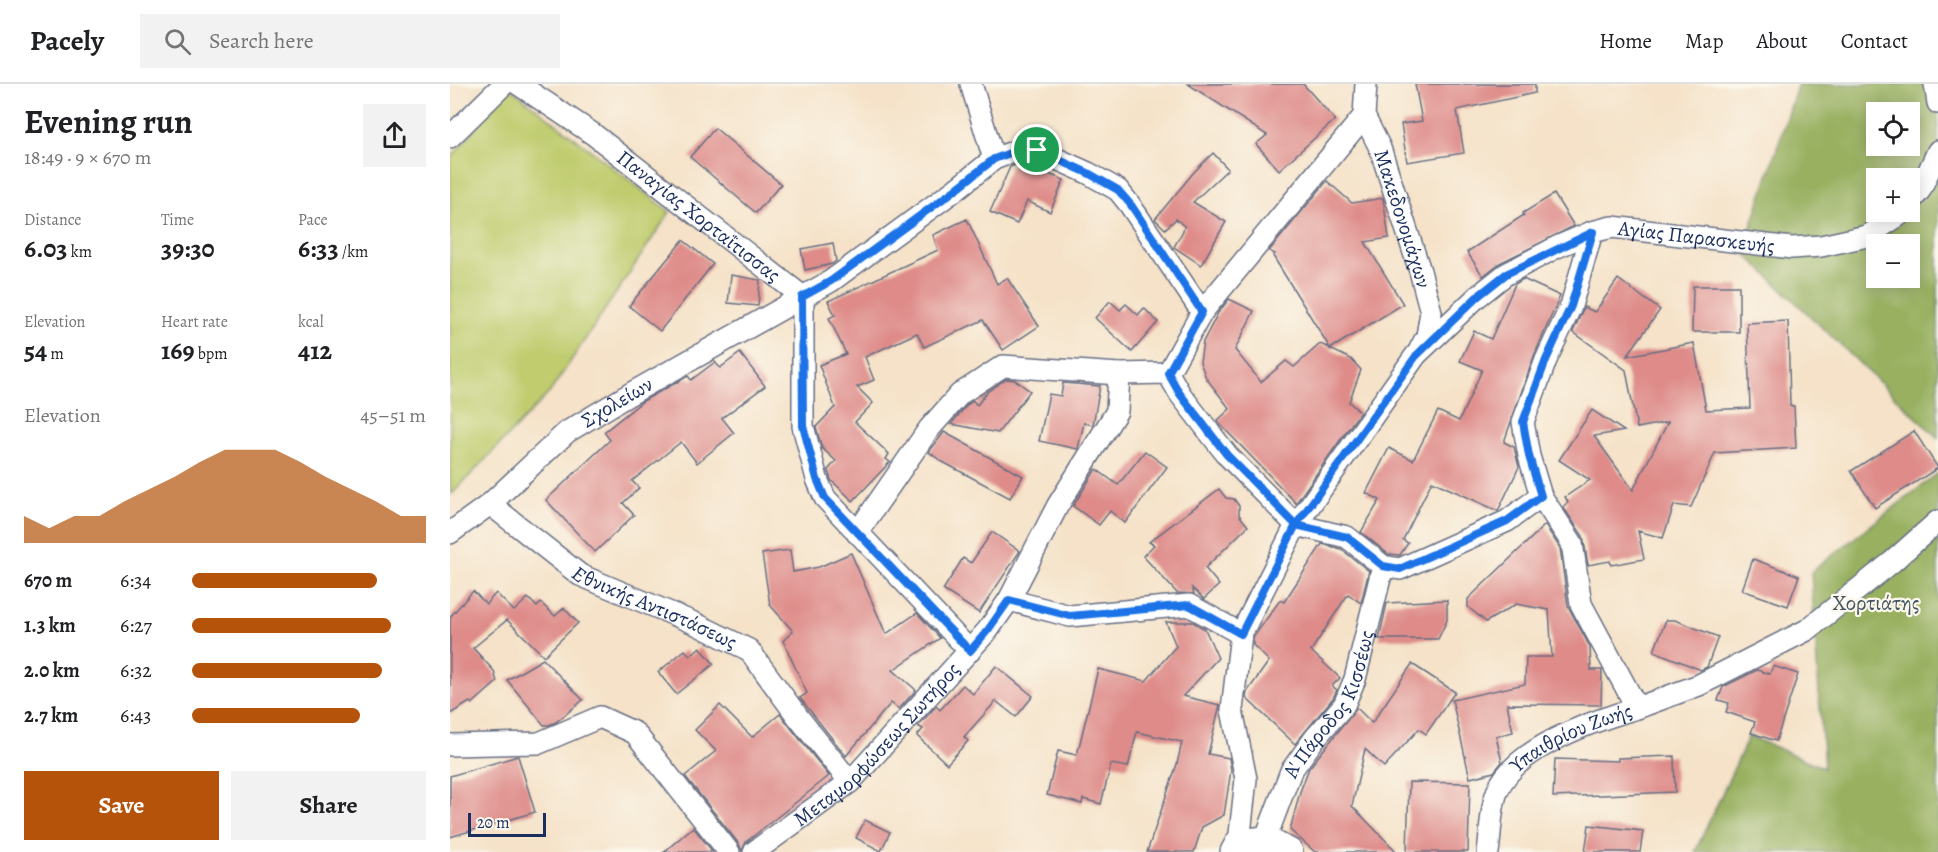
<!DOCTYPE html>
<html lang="en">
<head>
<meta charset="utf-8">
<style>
	:root { --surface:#fff; --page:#f2f2f2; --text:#202124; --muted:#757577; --line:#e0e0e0; --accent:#b45309 }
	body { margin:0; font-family:Alegreya,serif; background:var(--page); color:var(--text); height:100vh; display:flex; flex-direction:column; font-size:22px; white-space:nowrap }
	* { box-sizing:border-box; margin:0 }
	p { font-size:20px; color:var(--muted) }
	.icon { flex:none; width:33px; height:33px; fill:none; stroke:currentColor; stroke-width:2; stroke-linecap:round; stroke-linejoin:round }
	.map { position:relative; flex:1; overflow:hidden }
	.sheet { display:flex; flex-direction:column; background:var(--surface); width:450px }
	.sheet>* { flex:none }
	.fabs { position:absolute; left:1416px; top:18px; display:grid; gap:12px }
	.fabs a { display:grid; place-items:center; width:54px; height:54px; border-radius:0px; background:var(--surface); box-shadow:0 3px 15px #0003; font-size:30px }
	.scale { position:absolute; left:18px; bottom:15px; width:78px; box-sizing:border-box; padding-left:6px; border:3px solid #1b2f5e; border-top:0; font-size:16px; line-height:21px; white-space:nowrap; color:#1b2f5e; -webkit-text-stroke:4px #fbf7ec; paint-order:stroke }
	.pin { position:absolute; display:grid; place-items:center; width:51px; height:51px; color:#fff; margin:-26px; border:3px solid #fff; border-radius:50%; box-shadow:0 2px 6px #0007 }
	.round { display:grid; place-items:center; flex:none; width:63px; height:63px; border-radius:0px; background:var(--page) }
	.headline { display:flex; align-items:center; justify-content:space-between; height:102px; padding:0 24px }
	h1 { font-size:33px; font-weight:600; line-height:45px }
	.figures { display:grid; grid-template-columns:repeat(3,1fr); gap:9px; height:102px; padding:6px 24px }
	.figures div { display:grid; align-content:center }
	.figures b { font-size:26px; font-weight:600 }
	.figures small { font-size:16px; font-weight:400 }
	.figures p { font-size:16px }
	.chart { height:168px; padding:12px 24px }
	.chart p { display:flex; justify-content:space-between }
	.chart svg { width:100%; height:108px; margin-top:6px; fill:var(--accent); opacity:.7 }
	.action { display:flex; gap:12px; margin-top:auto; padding:12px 24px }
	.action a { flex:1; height:69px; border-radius:0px; background:var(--accent); color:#fff; font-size:24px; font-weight:600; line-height:69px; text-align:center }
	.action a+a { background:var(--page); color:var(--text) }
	ul { padding:0 24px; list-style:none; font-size:20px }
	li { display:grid; grid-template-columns:96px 72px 1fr; align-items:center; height:45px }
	li i { height:15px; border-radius:8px; background:var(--accent) }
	header { display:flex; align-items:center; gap:36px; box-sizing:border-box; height:84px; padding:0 30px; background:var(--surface); border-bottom:2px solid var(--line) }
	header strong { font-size:28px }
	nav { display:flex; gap:33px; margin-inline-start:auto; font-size:21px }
	.search { width:420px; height:54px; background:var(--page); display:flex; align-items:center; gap:15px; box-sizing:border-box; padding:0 21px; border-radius:0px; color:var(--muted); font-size:22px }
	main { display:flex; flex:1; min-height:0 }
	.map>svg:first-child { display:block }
	.green { fill:#c0cc6e; stroke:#6e7e66; stroke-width:1.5 }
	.forest { fill:#98b061; stroke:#5a7060; stroke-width:1.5; fill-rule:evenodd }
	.building { fill:#de8b89 }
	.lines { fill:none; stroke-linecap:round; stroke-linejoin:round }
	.minor-casing { stroke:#676e83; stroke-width:24 }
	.tertiary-casing { stroke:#676e83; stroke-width:30 }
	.minor { stroke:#fff; stroke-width:21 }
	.tertiary { stroke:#fff; stroke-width:27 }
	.route-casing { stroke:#fff; stroke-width:12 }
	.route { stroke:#1a73e8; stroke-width:8 }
	.labels { text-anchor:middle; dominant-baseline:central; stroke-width:4.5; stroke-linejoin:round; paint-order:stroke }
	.street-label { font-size:21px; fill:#1b2f5e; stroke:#fbf7ec }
	.park-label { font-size:21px; fill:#445662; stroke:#fbf7ec }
</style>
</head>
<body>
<header>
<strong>Pacely</strong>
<div class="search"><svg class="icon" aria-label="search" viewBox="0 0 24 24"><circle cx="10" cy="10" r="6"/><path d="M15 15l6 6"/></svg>Search here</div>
<nav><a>Home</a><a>Map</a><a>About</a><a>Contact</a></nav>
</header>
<main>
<section class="sheet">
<div class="headline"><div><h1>Evening run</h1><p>18:49 · 9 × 670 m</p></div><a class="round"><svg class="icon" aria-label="share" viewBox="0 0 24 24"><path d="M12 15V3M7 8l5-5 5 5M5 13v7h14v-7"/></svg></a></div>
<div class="figures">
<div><p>Distance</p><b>6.03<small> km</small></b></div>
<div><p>Time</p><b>39:30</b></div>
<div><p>Pace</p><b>6:33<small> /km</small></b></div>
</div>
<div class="figures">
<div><p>Elevation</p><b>54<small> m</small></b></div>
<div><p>Heart rate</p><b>169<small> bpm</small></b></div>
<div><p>kcal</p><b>412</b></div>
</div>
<div class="chart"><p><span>Elevation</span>45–51 m</p>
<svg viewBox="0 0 160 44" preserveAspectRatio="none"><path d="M0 44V33L10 38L20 33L30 33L40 27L50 22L60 17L70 11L80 6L90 6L100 6L110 11L120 17L130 22L140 27L150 33L160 33V44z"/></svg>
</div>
<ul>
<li><b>670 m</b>6:34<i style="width:79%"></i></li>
<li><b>1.3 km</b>6:27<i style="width:85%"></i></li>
<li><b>2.0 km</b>6:32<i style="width:81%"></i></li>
<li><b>2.7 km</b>6:43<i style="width:72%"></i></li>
</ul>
<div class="action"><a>Save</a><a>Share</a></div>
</section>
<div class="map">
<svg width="1488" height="768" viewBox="0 0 1488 768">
	<rect width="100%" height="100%" fill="#fbf7ec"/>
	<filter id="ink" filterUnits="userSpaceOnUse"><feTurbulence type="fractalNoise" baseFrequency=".0167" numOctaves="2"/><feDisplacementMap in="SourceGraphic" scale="12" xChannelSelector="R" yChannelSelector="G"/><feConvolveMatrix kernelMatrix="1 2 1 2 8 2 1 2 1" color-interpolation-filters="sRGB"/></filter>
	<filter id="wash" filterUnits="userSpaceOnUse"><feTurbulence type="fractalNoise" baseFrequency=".008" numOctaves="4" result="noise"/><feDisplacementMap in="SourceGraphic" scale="24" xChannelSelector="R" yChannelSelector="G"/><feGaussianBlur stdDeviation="1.35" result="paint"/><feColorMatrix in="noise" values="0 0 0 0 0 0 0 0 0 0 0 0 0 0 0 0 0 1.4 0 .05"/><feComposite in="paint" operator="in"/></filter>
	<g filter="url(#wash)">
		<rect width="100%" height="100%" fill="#f5e2c8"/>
		<path class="green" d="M 59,3 L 220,128 L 100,308 L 2,410 L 0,408 L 0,75 Z"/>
		<g class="forest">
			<path d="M 1348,0 L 1488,0 L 1488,354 L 1293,168 ZM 1426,28 L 1460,28 L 1460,62 L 1426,62 ZM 1426,94 L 1460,94 L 1460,128 L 1426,128 ZM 1426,160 L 1460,160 L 1460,194 L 1426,194 Z"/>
			<path d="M 1488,389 L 1488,768 L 1245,768 L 1299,652 L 1374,684 L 1361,488 Z"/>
		</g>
		<g id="blocks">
			<g class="building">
				<path d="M 738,0 L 853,0 L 885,36 L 829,86 L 806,60 L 817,51 Z"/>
				<path d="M 965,0 L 1085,0 L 1085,9 L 1007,26 L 1014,69 L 957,78 L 951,40 L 972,37 Z"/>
				<path d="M 265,44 L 331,100 L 306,129 L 240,73 Z"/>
				<path d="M 763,69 L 778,85 L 743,118 L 776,138 L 751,181 L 724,163 L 735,143 L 726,135 L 715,145 L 705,135 L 744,88 Z"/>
				<path d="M 570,79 L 614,96 L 600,128 L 577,117 L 567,140 L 540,128 L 560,83 Z"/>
				<path d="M 877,97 L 902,119 L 933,114 L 939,154 L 915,158 L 953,220 L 880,265 L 901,275 L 911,286 L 899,318 L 910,328 L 846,419 L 767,337 L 780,325 L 756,294 L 750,278 L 753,258 L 768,229 L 779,215 L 804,227 L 785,266 L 811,298 L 836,277 L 844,283 L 870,260 L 880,264 L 823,172 L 825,170 L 819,167 Z"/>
				<path d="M 1104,110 L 1124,142 L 1050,179 L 1033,192 L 1017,168 L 1074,131 L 1073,129 Z"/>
				<path d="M 517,135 L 547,200 L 557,194 L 589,242 L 553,266 L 533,236 L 474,263 L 467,249 L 415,273 L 424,296 L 407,303 L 423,319 L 405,338 L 439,370 L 436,375 L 440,378 L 403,417 L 381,396 L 378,386 L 386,377 L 372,364 L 366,343 L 385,323 L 369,281 L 396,270 L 379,234 L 385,231 L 378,217 L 488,166 L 483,151 Z"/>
				<path d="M 233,156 L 263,180 L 210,247 L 179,222 Z"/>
				<path d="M 383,159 L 386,177 L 382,180 L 355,186 L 351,165 Z"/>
				<path d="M 281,191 L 310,196 L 308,222 L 278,219 Z"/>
				<path d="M 1073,195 L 1110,212 L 1084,272 L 1054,358 L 1064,363 L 1069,383 L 1048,427 L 982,397 L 953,456 L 958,459 L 950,471 L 938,470 L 911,448 L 930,416 L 916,409 L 939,364 L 963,376 L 988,327 L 1009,337 L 1032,286 L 1010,277 L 1024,247 L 1041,255 L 1065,200 Z"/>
				<path d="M 1168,195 L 1210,226 L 1177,272 L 1244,259 L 1256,326 L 1300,324 L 1297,239 L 1338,237 L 1340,322 L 1344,322 L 1346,364 L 1265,369 L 1241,423 L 1224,421 L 1213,454 L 1188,447 L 1194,475 L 1161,481 L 1160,477 L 1138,481 L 1133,452 L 1113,423 L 1118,418 L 1115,413 L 1140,396 L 1109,376 L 1142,326 L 1174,347 L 1144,352 L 1183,406 L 1218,338 L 1187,344 L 1176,286 L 1123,248 L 1134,223 L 1145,228 Z"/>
				<path d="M 1243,202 L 1289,202 L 1289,248 L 1242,248 Z"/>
				<path d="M 660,217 L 670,226 L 676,220 L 688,231 L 694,224 L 708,238 L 682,268 L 645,234 Z"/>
				<path d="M 290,269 L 315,302 L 272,334 L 284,349 L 247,379 L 231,358 L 182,397 L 189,404 L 173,419 L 184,431 L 145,468 L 96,416 L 160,356 L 154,348 L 193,317 L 238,292 L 241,296 L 265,278 L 270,284 Z"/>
				<path d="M 556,295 L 565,296 L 580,307 L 548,349 L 501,340 L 518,320 L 523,317 L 527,321 L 537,308 Z"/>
				<path d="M 613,299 L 650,302 L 643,341 L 634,339 L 628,365 L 589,357 L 599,310 L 611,312 Z"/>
				<path d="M 1464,347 L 1488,384 L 1425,424 L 1401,387 Z"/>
				<path d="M 494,348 L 573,392 L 560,414 L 491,377 L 479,368 Z"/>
				<path d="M 695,367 L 717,383 L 675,439 L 660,427 L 649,441 L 623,422 L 646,385 L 668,401 Z"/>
				<path d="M 769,405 L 776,414 L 784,415 L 789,422 L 789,431 L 798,442 L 755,484 L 769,501 L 754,515 L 742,504 L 744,510 L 727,509 L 693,472 L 704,461 L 699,458 Z"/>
				<path d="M 1095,441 L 1110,464 L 1118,522 L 1140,563 L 1141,586 L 1152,586 L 1151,621 L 1057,620 L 1063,648 L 1046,652 L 1052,678 L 1044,688 L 1020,694 L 1002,616 L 1075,600 L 1076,573 L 1102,573 L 1099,526 L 1066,520 L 1036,538 L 1018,523 L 1018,515 Z"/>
				<path d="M 542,448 L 570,467 L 529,529 L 493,506 L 513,474 L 521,479 Z"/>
				<path d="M 872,460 L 891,465 L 919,487 L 911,519 L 898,510 L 861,567 L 890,594 L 882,602 L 887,606 L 883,614 L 845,660 L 796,614 L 797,608 L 819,577 L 803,561 L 803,554 L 830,516 L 834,518 Z"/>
				<path d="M 340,466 L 343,488 L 369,483 L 401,469 L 436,550 L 467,529 L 490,554 L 443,586 L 466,606 L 449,625 L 441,619 L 396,672 L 350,614 L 357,609 L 333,557 L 343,547 L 320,521 L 312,470 Z"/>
				<path d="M 1303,475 L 1349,492 L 1338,522 L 1292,506 Z"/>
				<path d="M 23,507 L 36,520 L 46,509 L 64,527 L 78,514 L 87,523 L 91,519 L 105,532 L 114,524 L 128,539 L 94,572 L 57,536 L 23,564 L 44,587 L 47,598 L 22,620 L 20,618 L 0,630 L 0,533 Z"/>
				<path d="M 997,516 L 997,536 L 988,555 L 929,555 L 937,519 Z"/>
				<path d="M 1216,536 L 1225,536 L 1268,553 L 1257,583 L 1251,586 L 1204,567 Z"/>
				<path d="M 716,538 L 743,538 L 755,545 L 768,574 L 733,612 L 770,621 L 758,670 L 779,674 L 781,686 L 774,731 L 752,743 L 744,768 L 697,768 L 727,680 L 732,658 L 687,648 L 678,683 L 661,680 L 651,720 L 633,715 L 632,720 L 597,711 L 608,667 L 627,671 L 648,585 L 696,597 L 726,562 Z"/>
				<path d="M 250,563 L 264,580 L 226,610 L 208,588 L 235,566 L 240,572 Z"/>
				<path d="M 93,575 L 133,616 L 106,638 L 99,641 L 94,641 L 57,596 Z"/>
				<path d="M 962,580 L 1005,608 L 976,650 L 969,645 L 934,683 L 915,665 L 902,722 L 947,768 L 865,768 L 840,746 L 850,708 L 859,684 L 907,624 L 922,639 Z"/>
				<path d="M 546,582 L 583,612 L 566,633 L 546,617 L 514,653 L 518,657 L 497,680 L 467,652 L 473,645 L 468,642 L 486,622 L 490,626 L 513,601 L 523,610 Z"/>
				<path d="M 1323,582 L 1348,590 L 1326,657 L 1301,649 L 1305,638 L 1276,628 L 1279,619 L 1268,616 L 1273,603 L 1307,586 L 1320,590 Z"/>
				<path d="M 270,621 L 302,653 L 330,630 L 379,692 L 296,758 L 292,767 L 289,760 L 235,692 L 266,667 L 245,646 Z"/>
				<path d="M 68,672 L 85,728 L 0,753 L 0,692 Z"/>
				<path d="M 1224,672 L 1225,708 L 1103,713 L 1105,675 L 1168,677 L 1168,674 Z"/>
				<path d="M 959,698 L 1020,699 L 1018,768 L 957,768 Z"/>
				<path d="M 415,736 L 440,748 L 431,767 L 406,754 Z"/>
				<path d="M 1139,741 L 1193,747 L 1190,768 L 1135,768 Z"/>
				<path d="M 243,743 L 263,768 L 214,768 Z"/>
			</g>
		</g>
	</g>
	<g filter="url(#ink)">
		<use href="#blocks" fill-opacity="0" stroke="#676e83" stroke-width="1.5"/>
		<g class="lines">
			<g class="minor-casing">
				<g id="minor">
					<path id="s1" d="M 68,0 L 143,50 L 353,213 L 353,342 L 367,395 L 375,414 L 520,567"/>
					<path d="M 521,0 L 544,75"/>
					<path id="s2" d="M 916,0 L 914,32 L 930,64 L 970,187 L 981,228 L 977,252 L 970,265"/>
					<path d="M 1485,0 L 1488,19"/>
					<path d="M 0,53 L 54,0"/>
					<path d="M 1460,118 L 1470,106 L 1488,67"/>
					<path d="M 718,289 L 752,228 L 914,32"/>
					<path id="s3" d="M 40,420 L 130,491 L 244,539 L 299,566 L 348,633 L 400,698"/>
					<path id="s4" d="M 0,449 L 40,420 L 117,348 L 180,310 L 381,197 L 505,106 L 544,75 L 568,66 L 587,66 L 638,89 L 668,106 L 680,121 L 752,228"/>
					<path d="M 407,449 L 479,345 L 510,310 L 553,282 L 669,290 L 718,289 L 730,310 L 777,371 L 846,441 L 897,453 L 933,482 L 950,485 L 1057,437 L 1091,412"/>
					<path d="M 559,516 L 620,532 L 739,521 L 791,550"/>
					<path d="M 1187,624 L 1249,601 L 1357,546 L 1442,478 L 1488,437"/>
					<path d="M 0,661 L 89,659 L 150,633 L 185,649 L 279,768"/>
					<path id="s5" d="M 815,756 L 841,687 L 865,654 L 894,621 L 905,595 L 933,482"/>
					<path id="s6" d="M 789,759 L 796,695 L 782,626 L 791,550 L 846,441 L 966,271 L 1027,213 L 1056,190 L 1107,163 L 1142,148 L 1162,143 L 1342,164 L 1371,162 L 1417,152 L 1448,132 L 1452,128"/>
					<path id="s7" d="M 304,768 L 400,698 L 538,546 L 559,516 L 608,421 L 667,327 L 669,290"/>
					<path id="s8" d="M 1038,768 C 1041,749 1040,726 1047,708 C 1063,664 1146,636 1187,624 L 1131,520 L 1122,459 L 1091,412 L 1079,372 L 1073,338 L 1096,276 L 1121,222 L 1142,148"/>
				</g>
			</g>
			<g class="tertiary-casing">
				<path id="tertiary" d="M 784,768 L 789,759 L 815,756 L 839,768"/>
			</g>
			<use href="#minor" class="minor"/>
			<use href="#tertiary" class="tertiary"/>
		</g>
	</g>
	<g class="lines" filter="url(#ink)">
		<g class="route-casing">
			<path id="route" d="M 587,66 L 638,89 L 668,106 L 681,121 L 752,228 L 718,289 L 730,310 L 777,371 L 846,441 L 897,453 L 933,482 L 950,485 L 1057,437 L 1091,412 L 1079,372 L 1073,338 L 1096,276 L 1121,222 L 1143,148 L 1056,190 L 1027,213 L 966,272 L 846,441 L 791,550 L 739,521 L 620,532 L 559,516 L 538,546 L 520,567 L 375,414 L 367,395 L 353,342 L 352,213 L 381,197 L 505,106 L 544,75 L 568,66 L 587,66"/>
		</g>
		<use href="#route" class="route"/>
	</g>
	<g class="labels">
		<g class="street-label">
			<text stroke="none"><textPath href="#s1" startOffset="224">Παναγίας Χορταΐτισσας</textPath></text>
			<text stroke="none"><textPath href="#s2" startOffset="142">Μακεδονομάχων</textPath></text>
			<text stroke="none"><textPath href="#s6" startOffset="864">Αγίας Παρασκευής</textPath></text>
			<text stroke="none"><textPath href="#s4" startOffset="213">Σχολείων</textPath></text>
			<text stroke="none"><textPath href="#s3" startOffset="196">Εθνικής Αντιστάσεως</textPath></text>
			<text stroke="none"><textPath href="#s5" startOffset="152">Α' Πάροδος Κισσέως</textPath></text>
			<text stroke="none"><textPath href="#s8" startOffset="156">Υπαιθρίου Ζωής</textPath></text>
			<text stroke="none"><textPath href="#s7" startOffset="164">Μεταμορφώσεως Σωτήρος</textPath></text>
		</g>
		<g class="park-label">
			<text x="1426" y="519">Χορτιάτης</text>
		</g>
	</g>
</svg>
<div class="fabs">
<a><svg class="icon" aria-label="locate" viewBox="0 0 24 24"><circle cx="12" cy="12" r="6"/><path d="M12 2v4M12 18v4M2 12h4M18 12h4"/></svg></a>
<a>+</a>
<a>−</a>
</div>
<div class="scale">20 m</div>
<div class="pin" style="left:587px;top:66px;background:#1e9e55"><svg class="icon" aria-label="arrive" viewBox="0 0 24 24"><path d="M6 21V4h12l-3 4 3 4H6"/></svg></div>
</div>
</main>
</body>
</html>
